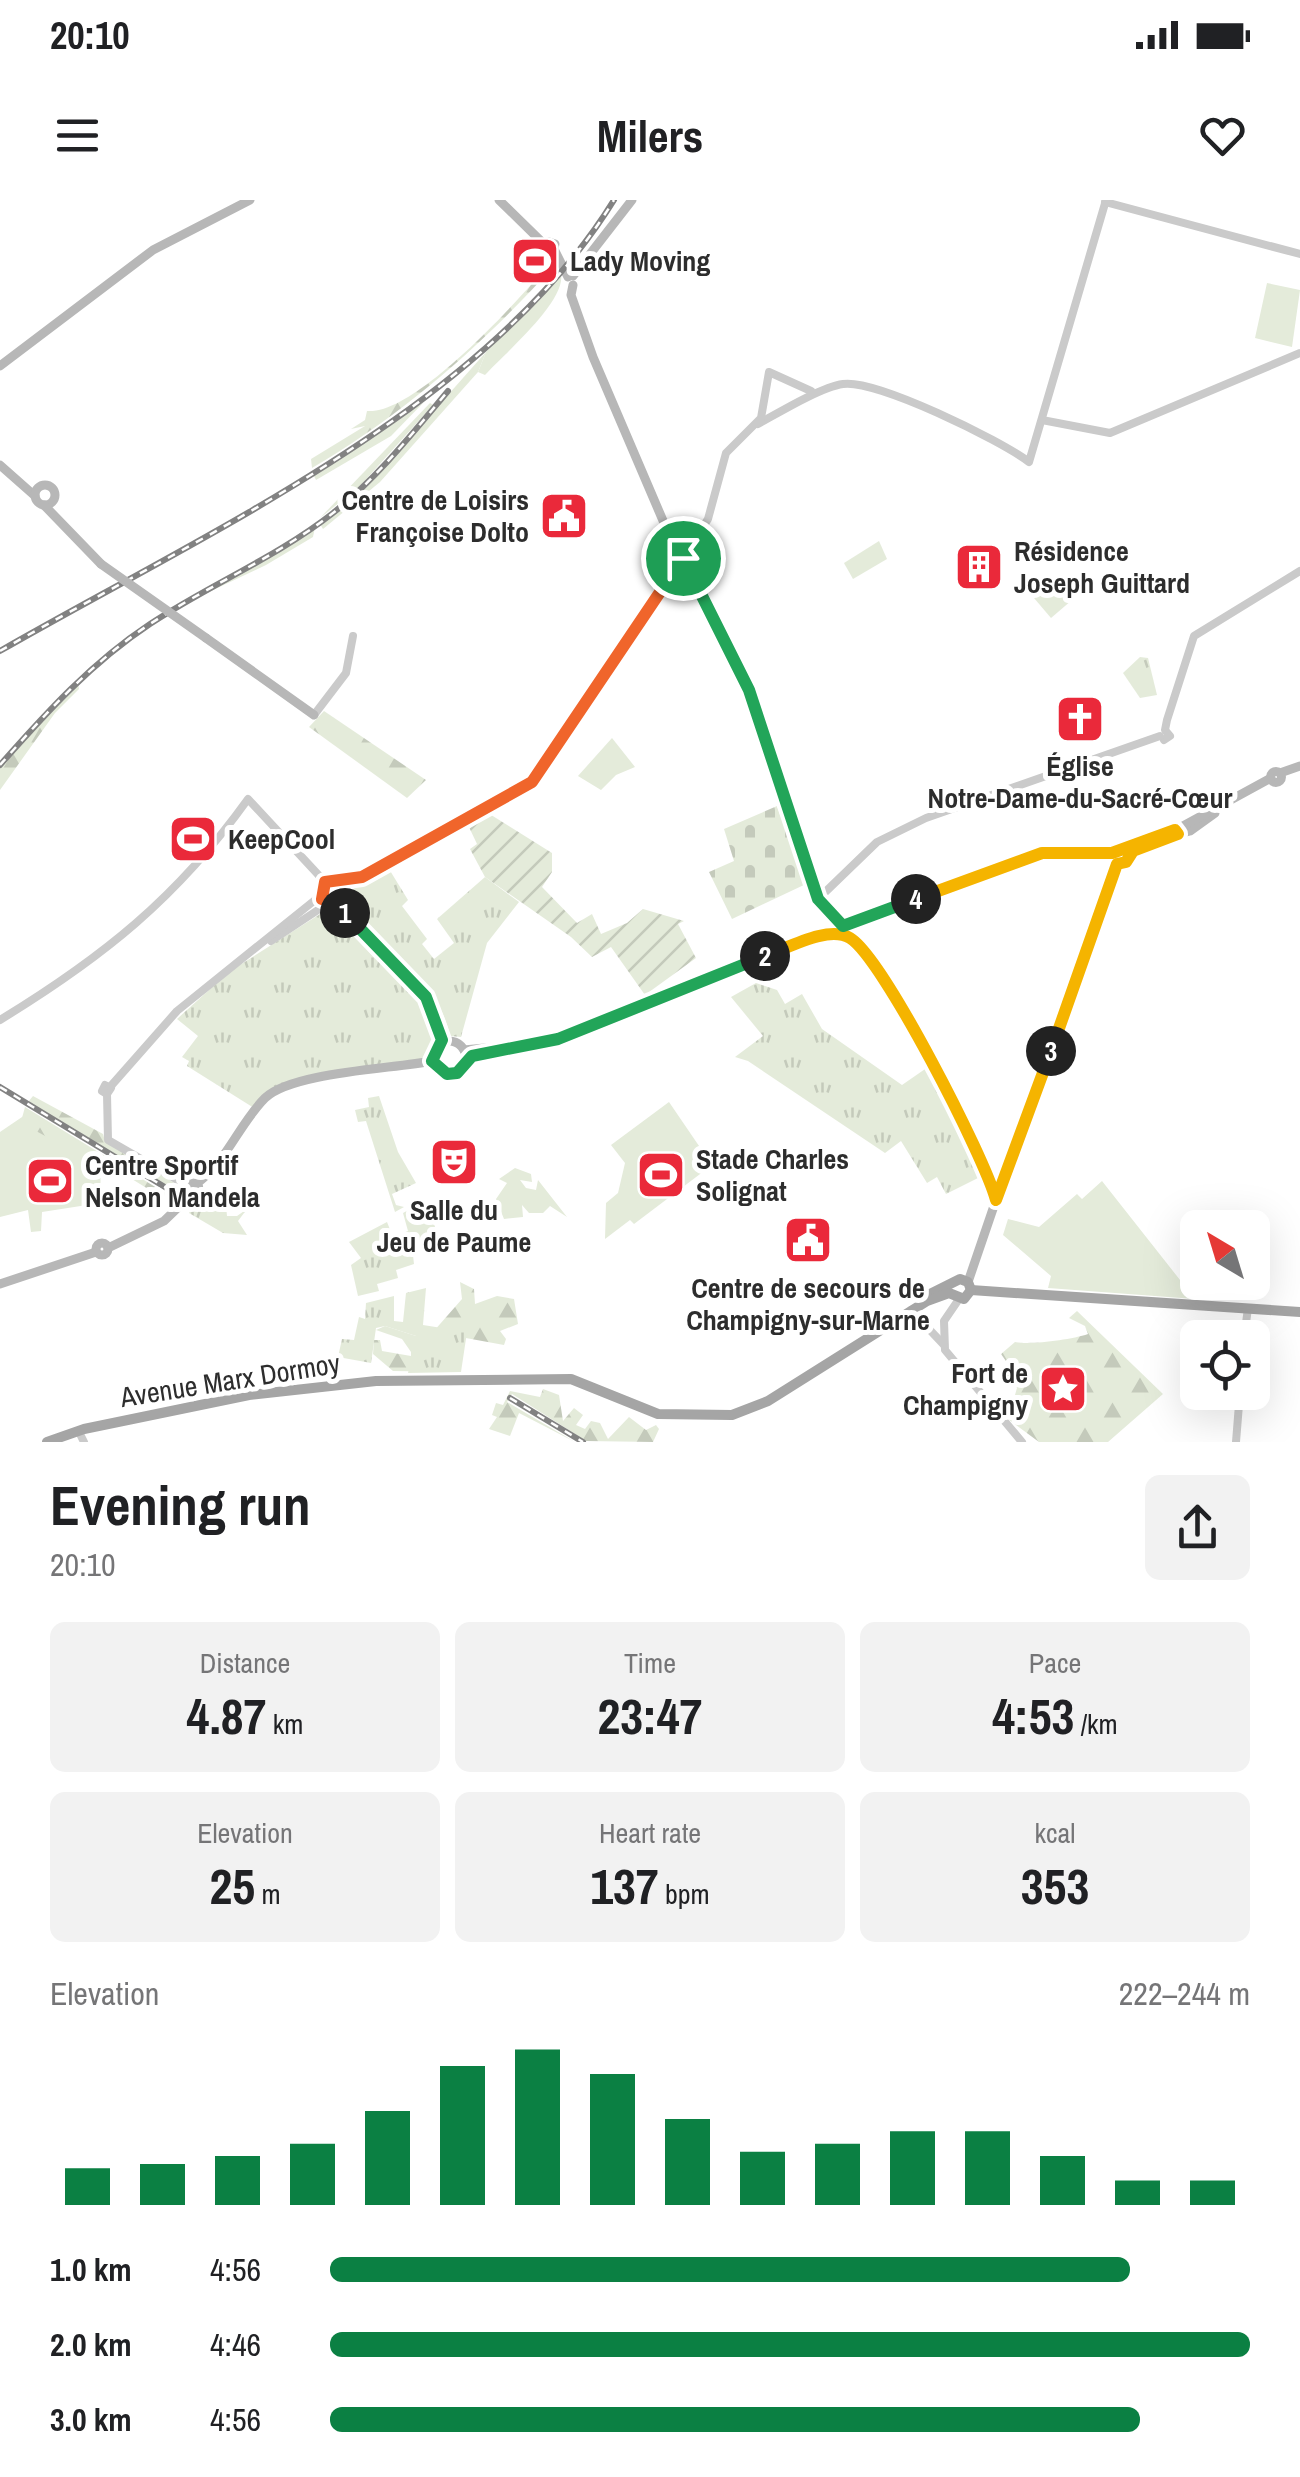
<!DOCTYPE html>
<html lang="en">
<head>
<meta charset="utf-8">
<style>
	:root { --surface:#fff; --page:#f2f2f2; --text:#202124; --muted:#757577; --accent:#0b8043 }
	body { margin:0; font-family:"Archivo Narrow",sans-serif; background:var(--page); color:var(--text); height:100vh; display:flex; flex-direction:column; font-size:38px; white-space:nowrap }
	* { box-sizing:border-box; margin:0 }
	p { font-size:32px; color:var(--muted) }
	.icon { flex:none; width:55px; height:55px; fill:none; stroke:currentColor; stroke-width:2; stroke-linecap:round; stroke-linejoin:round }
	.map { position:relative; height:1242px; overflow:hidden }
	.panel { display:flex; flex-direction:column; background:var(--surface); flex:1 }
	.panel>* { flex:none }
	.needle { width:65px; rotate:322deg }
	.buttons { position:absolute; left:1180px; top:1010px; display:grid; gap:20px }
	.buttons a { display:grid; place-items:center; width:90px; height:90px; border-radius:15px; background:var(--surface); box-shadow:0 10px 40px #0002; font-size:50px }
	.pin { position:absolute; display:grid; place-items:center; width:85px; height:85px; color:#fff; margin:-42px; border:5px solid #fff; border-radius:50%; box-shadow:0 2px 10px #0007 }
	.km { position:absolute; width:50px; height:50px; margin:-25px; border-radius:50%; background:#222; color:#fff; font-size:28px; line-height:50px; text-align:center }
	.round { display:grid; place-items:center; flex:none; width:105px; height:105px; border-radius:15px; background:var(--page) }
	.headline { display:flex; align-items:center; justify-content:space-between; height:170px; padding:0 50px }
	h1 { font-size:55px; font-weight:800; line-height:75px }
	.metrics { display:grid; grid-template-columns:repeat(3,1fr); gap:15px; height:170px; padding:10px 50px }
	.metrics div { display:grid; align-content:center; border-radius:15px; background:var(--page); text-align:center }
	.metrics b { font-size:50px; font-weight:800 }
	.metrics small { font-size:28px; font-weight:400 }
	.metrics p { font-size:28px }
	.chart { height:280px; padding:20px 50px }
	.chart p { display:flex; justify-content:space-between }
	.chart svg { width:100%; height:180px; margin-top:10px; stroke:var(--accent); stroke-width:6 }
	ul { padding:0 50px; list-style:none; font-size:32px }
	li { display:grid; grid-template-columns:160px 120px 1fr; align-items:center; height:75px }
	li i { height:25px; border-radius:12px; background:var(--accent) }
	.status { display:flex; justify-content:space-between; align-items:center; height:70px; padding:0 50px; background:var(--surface); direction:ltr }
	.status svg { height:28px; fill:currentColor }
	header { display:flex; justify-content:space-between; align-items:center; height:130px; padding:0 50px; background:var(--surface); font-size:45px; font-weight:800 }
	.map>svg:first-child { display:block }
	.grass { fill:#e4ebda }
	.forest { fill:url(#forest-firs) }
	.cemetery { fill:url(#cemetery-stones) }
	.park { fill:url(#park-tufts) }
	.garden { fill:url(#garden-furrows) }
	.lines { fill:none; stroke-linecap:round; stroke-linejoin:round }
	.tertiary { stroke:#cacaca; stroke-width:8 }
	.secondary { stroke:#b7b7b7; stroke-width:9 }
	.primary { stroke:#a5a5a5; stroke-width:10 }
	.rail-casing { stroke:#828282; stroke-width:6 }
	.rail { stroke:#fff; stroke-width:2.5; stroke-dasharray:8; stroke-linecap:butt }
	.secondary-bridge { stroke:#b7b7b7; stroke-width:9 }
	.split-1-casing { stroke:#fff; stroke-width:20 }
	.split-2-casing { stroke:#fff; stroke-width:20 }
	.split-3-casing { stroke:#fff; stroke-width:20 }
	.split-4-casing { stroke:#fff; stroke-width:20 }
	.split-5-casing { stroke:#fff; stroke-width:20 }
	.split-1 { stroke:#f0652b; stroke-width:12 }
	.split-2 { stroke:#22a559; stroke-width:12 }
	.split-3 { stroke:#f5b400; stroke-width:12 }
	.split-4 { stroke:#f5b400; stroke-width:12 }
	.split-5 { stroke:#22a559; stroke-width:12 }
	.labels { text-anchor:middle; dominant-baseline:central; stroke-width:10; stroke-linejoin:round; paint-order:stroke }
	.poi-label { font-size:28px; font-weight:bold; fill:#2d2d2d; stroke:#fff; text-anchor:start }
	.street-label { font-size:28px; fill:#2d2d2d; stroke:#fff }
</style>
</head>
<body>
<div class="status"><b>20:10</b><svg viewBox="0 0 49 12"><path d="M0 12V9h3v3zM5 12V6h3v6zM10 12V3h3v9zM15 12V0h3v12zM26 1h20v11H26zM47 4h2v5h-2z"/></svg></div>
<header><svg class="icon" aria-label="menu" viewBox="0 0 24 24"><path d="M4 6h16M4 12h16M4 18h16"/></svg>Milers<svg class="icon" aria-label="heart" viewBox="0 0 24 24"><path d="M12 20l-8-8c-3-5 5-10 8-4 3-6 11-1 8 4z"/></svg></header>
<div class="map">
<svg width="1300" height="1242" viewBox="0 0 1300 1242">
	<defs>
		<pattern id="forest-firs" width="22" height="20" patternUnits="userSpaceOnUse" patternTransform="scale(2.5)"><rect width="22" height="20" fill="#e4ebda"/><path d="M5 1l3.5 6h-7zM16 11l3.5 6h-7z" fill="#c4cabb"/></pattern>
		<pattern id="cemetery-stones" width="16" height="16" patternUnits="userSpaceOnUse" patternTransform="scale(2.5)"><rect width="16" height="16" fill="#e4ebda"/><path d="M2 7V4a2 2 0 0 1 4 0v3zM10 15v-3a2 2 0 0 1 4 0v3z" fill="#c4cabb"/></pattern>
		<pattern id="park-tufts" width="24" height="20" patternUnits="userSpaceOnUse" patternTransform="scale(2.5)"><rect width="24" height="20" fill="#e4ebda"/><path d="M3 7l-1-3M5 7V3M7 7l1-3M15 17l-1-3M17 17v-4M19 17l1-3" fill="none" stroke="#c4cabb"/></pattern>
		<pattern id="garden-furrows" width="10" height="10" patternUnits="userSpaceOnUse" patternTransform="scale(2.5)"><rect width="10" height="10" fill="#e4ebda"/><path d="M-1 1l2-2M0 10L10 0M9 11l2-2" fill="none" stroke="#c4cabb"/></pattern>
	</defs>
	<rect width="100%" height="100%" fill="#fff"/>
	<g class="grass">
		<path d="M 1267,83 L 1300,90 L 1292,147 L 1255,138 Z"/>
		<path d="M 486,152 L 478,172 L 380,282 L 323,329 L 320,324 L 378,274 Z"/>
		<path d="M 424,202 L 391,236 L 316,280 L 313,274 Z"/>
		<path d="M 430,203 L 433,205 L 360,286 L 320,318 Z"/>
		<path d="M 315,327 L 313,337 L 266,365 L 175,408 Z"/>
		<path d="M 1063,374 L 1079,394 L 1051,418 L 1034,398 Z"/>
		<path d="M 612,538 L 635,567 L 616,575 L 601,590 L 578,576 Z"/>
		<path d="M 669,902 L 712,965 L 634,1024 L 630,1020 L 605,1039 L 606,1003 L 618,993 L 625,963 L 611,945 Z"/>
		<path d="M 25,915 L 101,960 L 100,1003 L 42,1012 L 41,1031 L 31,1032 L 28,1010 L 0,1017 L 0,932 Z"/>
		<path d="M 515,968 L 531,974 L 532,982 L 520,980 L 526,988 L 536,990 L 538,980 L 567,1017 L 550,1006 L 543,1013 L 529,1013 L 522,1005 L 523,1017 L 504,1019 L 496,999 L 507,983 L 499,979 Z"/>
		<path d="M 1102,981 L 1195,1099 L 1048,1088 L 1051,1076 L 1003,1035 L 1008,1019 L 1039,1027 L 1077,994 L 1082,999 Z"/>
	</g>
	<g class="forest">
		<path d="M 549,64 L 555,65 C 482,145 406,213 312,268 L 311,259 L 365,226 L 351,229 L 365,220 L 367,211 C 415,215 518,101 549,64 Z"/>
		<path d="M 561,74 C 566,102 504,154 485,175 L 478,172 L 486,152 Z"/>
		<path d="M 879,341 L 887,359 L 853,379 L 844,363 Z"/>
		<path d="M 78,483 L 79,489 L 55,513 L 0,590 L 0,567 Z"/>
		<path d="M 324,511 L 426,580 L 407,598 L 309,527 Z"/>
		<path d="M 33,896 L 103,934 L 105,941 L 181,987 L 174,1002 L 166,1000 L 101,960 L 86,958 L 36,931 L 22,918 L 25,907 L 170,996 L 174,991 L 28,902 Z"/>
		<path d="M 460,1082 L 474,1089 L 475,1104 L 497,1096 L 514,1099 L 518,1124 L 500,1131 L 506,1139 L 504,1145 L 433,1132 L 462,1099 Z"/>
		<path d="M 1077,1111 L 1163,1194 L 1108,1242 L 1039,1242 L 1008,1219 L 1017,1188 L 1011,1176 L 1000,1177 L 998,1170 L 1008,1164 L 1001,1154 L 1015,1142 C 1030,1145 1070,1140 1088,1134 L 1085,1126 L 1069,1118 Z"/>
		<path d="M 385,1126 L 416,1136 L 461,1172 L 393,1171 L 373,1154 L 374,1140 L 380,1140 L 382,1151 L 411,1156 L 411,1152 L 402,1139 L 376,1130 Z"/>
		<path d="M 543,1189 L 559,1195 L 563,1221 L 574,1208 L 583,1215 L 576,1225 L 585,1229 L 591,1221 L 600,1223 L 608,1239 L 629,1217 L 646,1230 L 656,1225 L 659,1229 L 653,1242 L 586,1241 L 512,1194 L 507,1202 L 575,1242 L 519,1213 L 510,1236 L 489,1229 L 497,1217 L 492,1215 L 496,1203 L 503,1205 L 510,1191 L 540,1197 Z"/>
	</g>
	<path class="cemetery" d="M 777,606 L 806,684 L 732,719 L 709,672 L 734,661 L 724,629 Z"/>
	<g class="park">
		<path d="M 1140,457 L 1148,458 L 1157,495 L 1140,498 L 1123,473 Z"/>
		<path d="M 389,669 L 408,700 L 402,706 L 427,739 L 422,744 L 434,759 L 454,743 L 437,719 L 485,677 L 519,702 L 487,743 L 461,837 L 450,836 C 436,771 381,758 350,705 L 353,689 Z"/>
		<path d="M 328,709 L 338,713 L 370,753 L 419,796 L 434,819 L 438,842 L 424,859 L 277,886 L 254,908 L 187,866 L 189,861 L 182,857 L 198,836 L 177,819 L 229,772 Z"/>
		<path d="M 756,783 L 777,790 L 785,804 L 802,794 L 822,829 L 902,885 L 928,867 L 982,976 L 946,994 L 937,977 L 927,983 L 901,941 L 885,953 L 748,861 L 735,857 L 763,836 L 731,797 Z"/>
		<path d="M 379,896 L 398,952 L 416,983 L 392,994 L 396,1005 L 404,1007 L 395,1012 L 366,921 L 358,922 L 355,910 L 369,907 L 368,898 Z"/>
		<path d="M 425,1001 L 439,1037 L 412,1047 L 414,1064 L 396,1070 L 398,1078 L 377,1084 L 379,1091 L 358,1096 L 351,1065 L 361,1058 L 349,1042 L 387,1022 L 393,1037 L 408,1031 L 403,1013 Z"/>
		<path d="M 226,1005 L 227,1016 L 237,1016 L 247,1009 L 238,1021 L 247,1035 L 223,1033 L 189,1013 L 193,1007 Z"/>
		<path d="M 426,1088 L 423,1125 L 467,1132 L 461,1172 L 408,1173 L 416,1136 L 385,1126 L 376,1128 L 371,1163 L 338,1157 L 342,1139 L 354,1140 L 359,1117 L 365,1119 L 366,1103 L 394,1096 L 394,1121 L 403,1122 L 406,1093 Z"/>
	</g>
	<path class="garden" d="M 488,613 L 552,653 L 552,672 L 542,687 L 577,723 L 592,714 L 601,734 L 627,723 L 643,709 L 684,721 L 678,724 L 696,758 L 645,795 L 611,747 L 592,757 L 571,737 L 485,677 L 470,649 L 477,644 L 468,625 Z"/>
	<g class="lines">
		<g class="tertiary">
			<path d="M 1105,2 L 1300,54"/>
			<path d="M 1042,220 L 1110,233 L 1300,153"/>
			<path d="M 758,224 C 778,213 821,187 843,184 C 876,179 1000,240 1029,262 L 1106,0"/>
			<path d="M 314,515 L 346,473 L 353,436"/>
			<path d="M 1164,540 L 1170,536 L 1165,530 L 1167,520 L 1194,436 L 1300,371"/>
			<circle cx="333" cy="692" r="13"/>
			<path d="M 342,683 L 444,633 L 540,575 L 708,319 L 726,253 L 761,218 L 769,172 L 811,191"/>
			<path d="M 818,699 L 877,642 L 926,618 L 1160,536"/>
			<path d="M 343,701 C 373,755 432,779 447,841"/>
			<path d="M 271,741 L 327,704"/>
			<path d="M 0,820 C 103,757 177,698 248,599 L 325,682"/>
			<path d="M 105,885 L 111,888 L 107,894 L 102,891 Z"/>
			<path d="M 110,887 L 177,811 L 320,696"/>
			<path d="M 107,894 L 108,940 L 188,986"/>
			<path d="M 996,1000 L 1117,664"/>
			<path d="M 959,1099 L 944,1121 L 945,1150 L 1022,1242"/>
			<path d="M 911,1110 L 944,1145"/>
			<path d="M 1244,1138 L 1248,1108"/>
			<path d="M 81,1236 L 84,1242"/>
			<path d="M 1236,1242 L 1240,1192"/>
		</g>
		<g class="secondary">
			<path d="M 499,0 L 546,46"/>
			<path d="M 549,42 L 555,44 L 553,50 L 547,48 Z"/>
			<path d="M 554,49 L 568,77"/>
			<path d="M 573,76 L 632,0"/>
			<path d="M 573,85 L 571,95 L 593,157 L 667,330"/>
			<path d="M 0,166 L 153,50 L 250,0"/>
			<path d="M 0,265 L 35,296"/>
			<circle cx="45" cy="295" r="10"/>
			<path d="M 44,305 L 101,364"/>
			<path d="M 667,328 L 749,490 L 805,668 L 834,721 L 836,736 L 844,737 L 858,721"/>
			<path d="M 206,438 L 314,515"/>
			<circle cx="1276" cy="577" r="5.5"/>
			<path d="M 1280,573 L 1300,566"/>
			<path d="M 1168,637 L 1190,631 L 1215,613"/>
			<circle cx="1120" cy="655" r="9"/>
			<path d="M 1123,647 L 1172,632 L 1271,578"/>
			<path d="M 952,686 L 1042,653 L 1112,653"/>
			<path d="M 853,722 L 944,688"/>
			<path d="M 846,735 C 890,769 973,932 993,988 L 996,1000 L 968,1082"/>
			<circle cx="449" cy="858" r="17"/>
			<path d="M 464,850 L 525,844 L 569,832 L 834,733"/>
			<path d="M 465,864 L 479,855"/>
			<circle cx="193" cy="989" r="6"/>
			<path d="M 196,984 C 226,963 239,924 265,898 C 292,872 392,869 432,861"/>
			<circle cx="102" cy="1049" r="6"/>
			<path d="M 108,1048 L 164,1021 L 191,995"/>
			<path d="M 0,1084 L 96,1052"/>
		</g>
		<g class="primary">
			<path d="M 971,1090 L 1300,1112"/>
			<path d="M 922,1098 L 960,1079 L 968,1082 L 971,1090"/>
			<path d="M 47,1242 L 84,1229 L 249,1195 L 376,1181 L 571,1179 L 658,1214 L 732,1215 L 768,1201 L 927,1101 L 949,1093 L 964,1099 L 971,1090"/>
		</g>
		<g class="rail-casing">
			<g id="rail">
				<path d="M 0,451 C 205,333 487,207 614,0"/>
				<path d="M 0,565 C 46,513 91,463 150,424 C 209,385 277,357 333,313 C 377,278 412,234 448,191"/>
				<path d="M 0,887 L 173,992"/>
				<path d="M 510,1198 L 583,1242"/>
			</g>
		</g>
		<use href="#rail" class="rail"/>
		<path class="secondary-bridge" d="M 101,364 L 206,438"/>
	</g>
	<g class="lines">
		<g class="split-1-casing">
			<path id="split-1" d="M 345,713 L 338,704 L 322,699 L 325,682 L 362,677 L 532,582 L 683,358"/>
		</g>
		<g class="split-2-casing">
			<path id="split-2" d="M 345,713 L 426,797 L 442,840 L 432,861 L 447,874 L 457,873 L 472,856 L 558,839 L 765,756"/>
		</g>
		<g class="split-3-casing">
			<path id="split-3" d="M 765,756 C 790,747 829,725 850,738 C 883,758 985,958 996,1000 L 1051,851"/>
		</g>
		<g class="split-4-casing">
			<path id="split-4" d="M 916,699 L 1042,653 L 1112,653 L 1175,630 L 1178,634 L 1133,651 L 1126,662 L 1117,664 L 1051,851"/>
		</g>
		<g class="split-5-casing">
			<path id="split-5" d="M 683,358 L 749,490 L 818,699 L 843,726 L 916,699"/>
		</g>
		<use href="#split-1" class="split-1"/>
		<use href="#split-2" class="split-2"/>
		<use href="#split-3" class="split-3"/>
		<use href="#split-4" class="split-4"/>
		<use href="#split-5" class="split-5"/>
	</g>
	<defs>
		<g id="stadium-square" transform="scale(2.5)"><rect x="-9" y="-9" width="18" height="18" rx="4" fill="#ea293a" stroke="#fff"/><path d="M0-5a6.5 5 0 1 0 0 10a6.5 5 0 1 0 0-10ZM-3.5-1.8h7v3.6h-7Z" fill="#fff"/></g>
		<g id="civic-square" transform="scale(2.5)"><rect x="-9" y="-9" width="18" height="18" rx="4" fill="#ea293a" stroke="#fff"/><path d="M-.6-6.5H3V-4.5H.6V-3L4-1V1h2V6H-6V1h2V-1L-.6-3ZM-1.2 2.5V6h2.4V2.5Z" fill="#fff"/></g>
		<g id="building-square" transform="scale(2.5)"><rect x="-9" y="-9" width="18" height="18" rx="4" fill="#ea293a" stroke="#fff"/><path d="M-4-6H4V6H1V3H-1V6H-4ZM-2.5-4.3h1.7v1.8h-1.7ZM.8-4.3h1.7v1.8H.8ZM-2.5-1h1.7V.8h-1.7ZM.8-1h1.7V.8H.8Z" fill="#fff"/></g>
		<g id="church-square" transform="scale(2.5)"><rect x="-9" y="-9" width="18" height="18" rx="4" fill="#ea293a" stroke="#fff"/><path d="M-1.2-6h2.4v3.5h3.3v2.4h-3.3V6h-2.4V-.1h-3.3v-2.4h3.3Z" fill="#fff"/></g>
		<g id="theatre-square" transform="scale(2.5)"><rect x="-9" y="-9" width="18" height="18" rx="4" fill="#ea293a" stroke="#fff"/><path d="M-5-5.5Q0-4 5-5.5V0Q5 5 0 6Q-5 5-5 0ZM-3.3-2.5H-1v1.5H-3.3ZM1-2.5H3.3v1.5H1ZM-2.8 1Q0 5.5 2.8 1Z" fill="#fff"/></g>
		<g id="sight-square" transform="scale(2.5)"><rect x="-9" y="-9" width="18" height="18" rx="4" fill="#ea293a" stroke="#fff"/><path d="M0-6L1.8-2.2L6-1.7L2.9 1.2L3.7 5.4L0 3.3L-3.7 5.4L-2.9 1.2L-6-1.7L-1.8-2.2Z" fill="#fff"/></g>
	</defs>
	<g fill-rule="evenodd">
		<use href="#stadium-square" x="535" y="61"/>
		<use href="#civic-square" x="564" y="316"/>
		<use href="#building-square" x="979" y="367"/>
		<use href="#church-square" x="1080" y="519"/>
		<use href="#stadium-square" x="193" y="639"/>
		<use href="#theatre-square" x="454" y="962"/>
		<use href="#stadium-square" x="661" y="975"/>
		<use href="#stadium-square" x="50" y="981"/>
		<use href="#civic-square" x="808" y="1040"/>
		<use href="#sight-square" x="1063" y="1189"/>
	</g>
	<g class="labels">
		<g class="poi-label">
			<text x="570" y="61">Lady Moving</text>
			<text x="529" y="300" text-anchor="end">Centre de Loisirs<tspan x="529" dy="32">Françoise Dolto</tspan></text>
			<text x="1014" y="351">Résidence<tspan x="1014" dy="32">Joseph Guittard</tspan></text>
			<text x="1080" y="566" text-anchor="middle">Église<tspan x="1080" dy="32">Notre-Dame-du-Sacré-Cœur</tspan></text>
			<text x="228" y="639">KeepCool</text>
			<text x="696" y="959">Stade Charles<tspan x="696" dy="32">Solignat</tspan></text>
			<text x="85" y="965">Centre Sportif<tspan x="85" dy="32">Nelson Mandela</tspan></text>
			<text x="454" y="1010" text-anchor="middle">Salle du<tspan x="454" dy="32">Jeu de Paume</tspan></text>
			<text x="808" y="1088" text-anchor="middle">Centre de secours de<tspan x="808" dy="32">Champigny-sur-Marne</tspan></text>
			<text x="1028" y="1173" text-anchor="end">Fort de<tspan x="1028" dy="32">Champigny</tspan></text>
		</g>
		<g class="street-label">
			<text transform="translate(230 1180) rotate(-9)">Avenue Marx Dormoy</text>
		</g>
	</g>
</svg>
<div class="buttons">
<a><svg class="needle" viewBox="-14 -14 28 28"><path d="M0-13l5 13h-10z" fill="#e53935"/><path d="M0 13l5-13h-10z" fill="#757577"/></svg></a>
<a><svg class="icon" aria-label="locate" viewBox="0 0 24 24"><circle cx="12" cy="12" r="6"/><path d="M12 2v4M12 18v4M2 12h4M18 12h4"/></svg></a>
</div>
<div class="pin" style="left:683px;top:358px;background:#1e9e55"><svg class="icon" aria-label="arrive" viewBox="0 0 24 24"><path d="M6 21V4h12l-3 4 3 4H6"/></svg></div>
<b class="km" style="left:345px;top:713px">1</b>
<b class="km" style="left:765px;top:756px">2</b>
<b class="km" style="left:1051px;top:851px">3</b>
<b class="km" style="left:916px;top:699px">4</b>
</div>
<section class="panel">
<div class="headline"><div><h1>Evening run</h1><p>20:10</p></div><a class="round"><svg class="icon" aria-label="share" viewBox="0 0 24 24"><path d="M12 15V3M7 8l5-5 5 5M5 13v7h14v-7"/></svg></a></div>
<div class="metrics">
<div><p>Distance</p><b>4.87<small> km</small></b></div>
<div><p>Time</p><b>23:47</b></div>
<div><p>Pace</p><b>4:53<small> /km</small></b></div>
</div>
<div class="metrics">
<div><p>Elevation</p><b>25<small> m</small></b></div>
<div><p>Heart rate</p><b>137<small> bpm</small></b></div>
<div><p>kcal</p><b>353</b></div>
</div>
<div class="chart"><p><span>Elevation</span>222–244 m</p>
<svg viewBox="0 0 160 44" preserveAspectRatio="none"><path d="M5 44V35M15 44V34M25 44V32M35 44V29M45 44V21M55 44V10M65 44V6M75 44V12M85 44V23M95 44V31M105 44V29M115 44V26M125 44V26M135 44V32M145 44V38M155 44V38"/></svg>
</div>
<ul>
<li><b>1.0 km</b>4:56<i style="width:87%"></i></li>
<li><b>2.0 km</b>4:46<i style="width:100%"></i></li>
<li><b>3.0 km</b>4:56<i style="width:88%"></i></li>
</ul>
</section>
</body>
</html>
